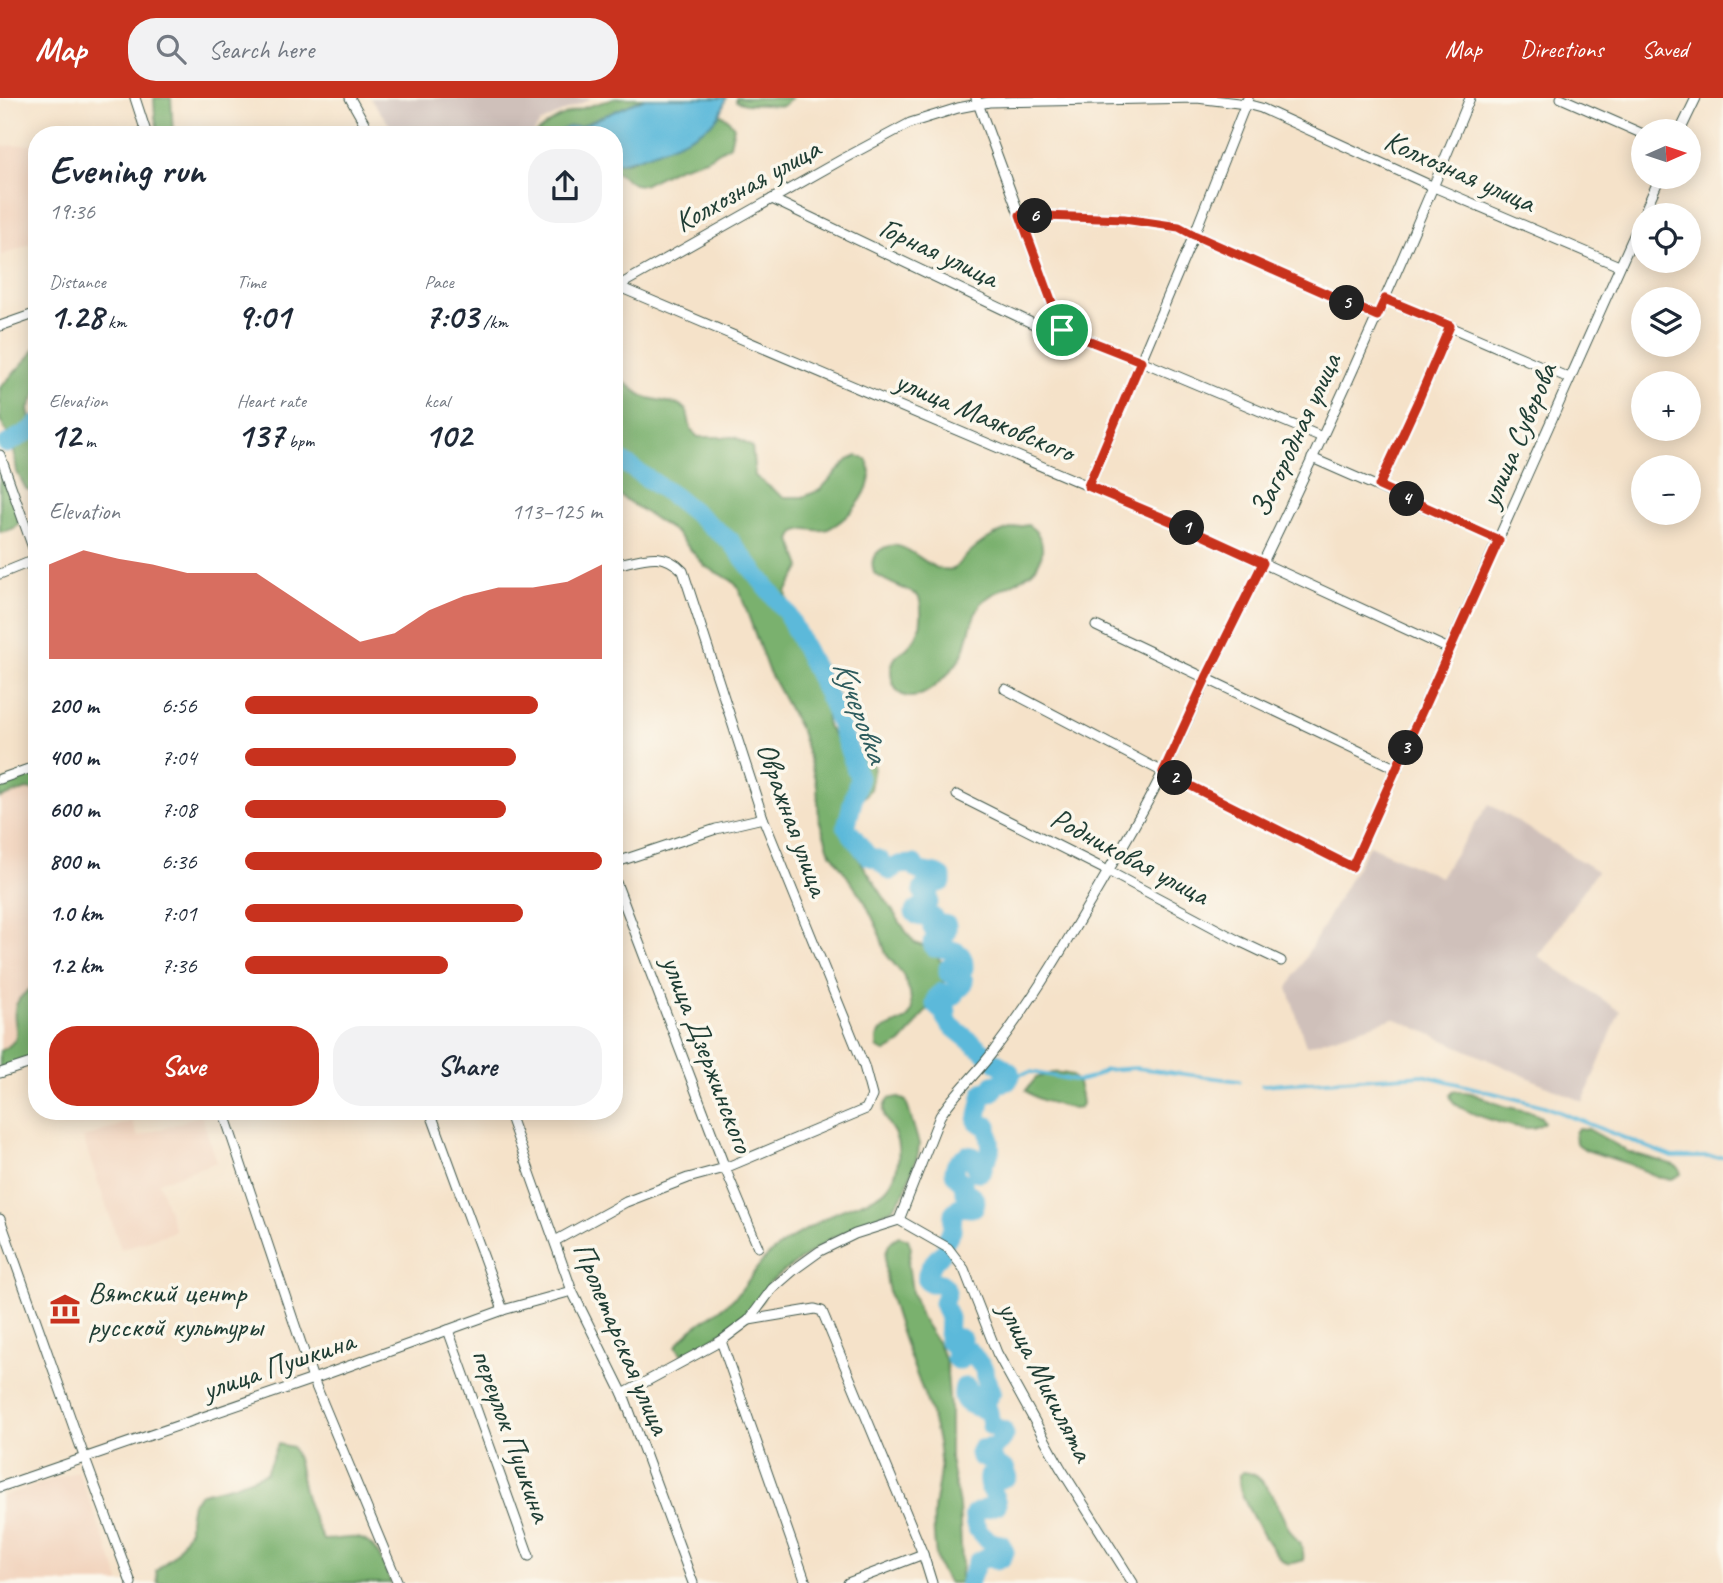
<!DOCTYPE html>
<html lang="en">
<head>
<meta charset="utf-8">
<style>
	:root { --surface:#fff; --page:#f2f2f3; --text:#1f2937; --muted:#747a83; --accent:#c8321e }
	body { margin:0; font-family:Caveat,sans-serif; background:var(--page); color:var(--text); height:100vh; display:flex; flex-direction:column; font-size:26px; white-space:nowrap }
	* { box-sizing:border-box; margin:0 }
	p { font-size:23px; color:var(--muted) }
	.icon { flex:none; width:38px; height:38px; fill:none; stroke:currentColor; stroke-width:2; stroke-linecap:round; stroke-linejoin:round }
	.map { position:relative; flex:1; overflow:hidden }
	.sheet { position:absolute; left:28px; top:28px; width:595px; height:994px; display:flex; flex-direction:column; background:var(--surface); border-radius:28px; box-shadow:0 4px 18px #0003 }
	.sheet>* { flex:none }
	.needle { width:46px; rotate:87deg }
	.buttons { position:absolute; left:1631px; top:21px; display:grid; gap:14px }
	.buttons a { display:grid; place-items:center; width:70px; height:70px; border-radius:50%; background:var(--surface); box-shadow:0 4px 18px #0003; font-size:35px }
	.pin { position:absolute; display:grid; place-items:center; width:60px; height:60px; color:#fff; margin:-30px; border:4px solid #fff; border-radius:50%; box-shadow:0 2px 7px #0007 }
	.km { position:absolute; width:35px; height:35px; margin:-18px; border-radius:50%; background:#222; color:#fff; font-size:19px; line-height:35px; text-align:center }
	.round { display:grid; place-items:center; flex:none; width:74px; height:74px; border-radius:28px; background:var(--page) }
	.overview { display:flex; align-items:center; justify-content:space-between; height:119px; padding:0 21px }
	h1 { font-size:38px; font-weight:700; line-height:52px }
	.stats { display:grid; grid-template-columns:repeat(3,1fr); gap:10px; height:119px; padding:7px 21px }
	.stats div { display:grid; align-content:center }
	.stats b { font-size:35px; font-weight:700 }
	.stats small { font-size:19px; font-weight:400 }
	.stats p { font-size:19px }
	.chart { height:196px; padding:14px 21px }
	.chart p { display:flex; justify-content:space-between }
	.chart svg { width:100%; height:126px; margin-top:7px; fill:var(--accent); opacity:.7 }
	.primary-button { display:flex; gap:14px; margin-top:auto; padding:14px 21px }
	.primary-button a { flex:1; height:80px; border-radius:28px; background:var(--accent); color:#fff; font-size:28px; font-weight:700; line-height:80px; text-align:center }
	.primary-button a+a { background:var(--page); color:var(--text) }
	ul { padding:0 21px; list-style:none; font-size:23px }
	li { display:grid; grid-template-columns:112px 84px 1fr; align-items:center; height:52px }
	li i { height:18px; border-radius:9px; background:var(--accent) }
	header { display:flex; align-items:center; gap:42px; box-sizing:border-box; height:98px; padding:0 35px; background:var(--accent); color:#fff }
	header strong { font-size:33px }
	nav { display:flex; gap:38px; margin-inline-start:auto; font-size:24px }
	.search { width:490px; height:63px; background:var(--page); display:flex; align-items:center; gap:18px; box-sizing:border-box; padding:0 24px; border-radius:28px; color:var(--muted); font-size:26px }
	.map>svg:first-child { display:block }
	.built { fill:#f2d4be }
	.industrial { fill:#cfc0ba }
	.forest { fill:#7ab16e; stroke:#4c7751; stroke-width:2 }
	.water { fill:#5cb9da; stroke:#3e7b87; stroke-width:2 }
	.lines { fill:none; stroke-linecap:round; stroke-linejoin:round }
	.stream { stroke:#5cb9da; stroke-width:3.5 }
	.river { stroke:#5cb9da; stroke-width:19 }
	.street-casing { stroke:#3f564a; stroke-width:11 }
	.street { stroke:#fff; stroke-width:9 }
	.route-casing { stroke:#fff; stroke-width:14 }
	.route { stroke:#c8321e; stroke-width:9 }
	.labels { text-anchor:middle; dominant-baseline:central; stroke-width:7; stroke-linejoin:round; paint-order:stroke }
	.street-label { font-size:30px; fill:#1f3d34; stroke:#fbf7ec }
	.poi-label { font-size:30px; fill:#1f3d34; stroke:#fbf7ec; text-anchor:start }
	.water-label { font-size:32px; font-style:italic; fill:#2e5c5e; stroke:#fbf7ec }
</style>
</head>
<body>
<header>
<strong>Map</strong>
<div class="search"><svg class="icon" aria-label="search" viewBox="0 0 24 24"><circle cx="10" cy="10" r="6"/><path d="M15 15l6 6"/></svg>Search here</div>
<nav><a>Map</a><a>Directions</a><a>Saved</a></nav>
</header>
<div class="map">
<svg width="1723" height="1485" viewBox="0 0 1723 1485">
	<rect width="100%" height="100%" fill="#fbf7ec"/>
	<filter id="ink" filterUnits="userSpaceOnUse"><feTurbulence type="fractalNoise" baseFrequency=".0143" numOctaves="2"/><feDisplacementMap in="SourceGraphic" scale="14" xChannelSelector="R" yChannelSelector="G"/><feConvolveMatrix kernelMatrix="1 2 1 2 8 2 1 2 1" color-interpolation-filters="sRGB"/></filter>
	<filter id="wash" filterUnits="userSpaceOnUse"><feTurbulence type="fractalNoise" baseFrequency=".00686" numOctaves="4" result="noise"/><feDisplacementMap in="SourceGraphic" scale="28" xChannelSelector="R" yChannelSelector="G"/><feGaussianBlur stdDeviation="1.57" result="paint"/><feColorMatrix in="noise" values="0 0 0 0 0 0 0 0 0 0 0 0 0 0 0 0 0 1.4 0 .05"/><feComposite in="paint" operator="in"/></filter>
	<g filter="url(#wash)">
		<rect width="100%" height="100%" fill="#f5e2c9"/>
		<g class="built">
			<path d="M 37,46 L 37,143 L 0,158 L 0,48 Z"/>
			<path d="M 37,681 L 37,955 L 0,967 L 0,695 Z"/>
			<path d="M 201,1017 L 217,1064 L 159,1084 L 175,1133 L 121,1151 L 83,1040 L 132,1023 L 138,1039 Z"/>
			<path d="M 78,1373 L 121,1485 L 0,1485 L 0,1399 Z"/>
		</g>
		<g class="industrial">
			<path d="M 370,0 L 592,0 L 540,25 L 532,37 L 397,37 Z"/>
			<path d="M 1489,706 L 1597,773 L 1538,858 L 1620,913 L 1583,1004 L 1394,920 L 1306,948 L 1288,890 L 1369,747 L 1440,779 Z"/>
		</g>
		<g class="forest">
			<path d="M 154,0 L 171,0 L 173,37 L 159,37 L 155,19 Z"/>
			<path d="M 616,0 L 645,0 L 581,28 L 568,29 L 552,37 L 535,37 C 557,15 587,9 616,0 Z"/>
			<path d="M 736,0 L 791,0 L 783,8 L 745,6 L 736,3 Z"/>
			<path d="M 720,16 L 728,21 L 734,29 L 730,47 L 706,61 L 677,70 L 643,87 L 634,86 L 614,73 L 614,66 L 630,63 L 691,38 L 702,32 Z"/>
			<path d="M 37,247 L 37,294 L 28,312 L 37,346 L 36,395 L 26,391 L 17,374 L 13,346 L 0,322 L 0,290 L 30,258 Z"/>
			<path d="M 614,279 L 620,281 L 644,299 L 680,307 L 687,313 L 691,332 L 698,339 L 735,339 L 752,349 L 755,378 L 783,399 L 803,399 L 820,392 L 848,362 L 857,358 L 866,361 C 881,386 850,421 828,431 C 821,434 813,431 806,431 C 803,431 798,433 795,434 L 791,442 L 801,469 L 786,494 L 789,513 L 823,572 L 826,592 L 827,628 L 839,645 L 847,650 L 865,654 L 872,660 L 874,669 L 870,691 L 864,699 L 847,711 L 844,720 L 850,747 L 909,838 L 915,845 L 933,852 L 944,868 L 943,888 L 937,898 L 908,937 L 901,945 L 885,954 L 877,949 L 877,940 L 882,932 L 907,921 L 912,913 L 910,894 L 903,877 L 886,856 L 878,831 L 865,804 L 829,752 L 819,721 L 817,688 L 801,633 L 768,572 L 738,489 L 731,482 L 706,469 L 675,434 L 614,394 Z"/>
			<path d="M 0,374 C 4,384 24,420 17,428 C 13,432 4,433 0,434 Z"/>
			<path d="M 1028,427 C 1036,432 1041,438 1042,448 C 1045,483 997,485 980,507 C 971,520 969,538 964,553 C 957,569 928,601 909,599 C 892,597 887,573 895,560 C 898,555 903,554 907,550 C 919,538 922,528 921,512 C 921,507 921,501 917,497 C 916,496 908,493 907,492 C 895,487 884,483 874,475 C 872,467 871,461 877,455 C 898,434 919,463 937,470 C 943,472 948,472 954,471 C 975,446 995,432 1028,427 Z"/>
			<path d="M 37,672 L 37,693 L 27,691 L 0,700 L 0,685 Z"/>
			<path d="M 37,886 L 37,957 L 0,971 L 0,953 C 29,940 9,927 16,907 C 19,898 29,892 37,886 Z"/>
			<path d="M 1052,975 C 1077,973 1080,984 1082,1006 L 1079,1010 L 1074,1011 C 1058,1006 1037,1004 1026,992 L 1036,980 Z"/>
			<path d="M 1454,993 L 1471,995 L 1503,1008 L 1531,1014 L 1541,1019 L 1544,1024 C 1539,1028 1536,1030 1529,1030 C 1514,1030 1460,1015 1452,1002 C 1451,1001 1451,999 1450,997 Z"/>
			<path d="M 897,999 L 906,1003 L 919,1046 L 918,1056 L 905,1093 L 894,1109 L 870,1124 L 832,1140 L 783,1174 L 768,1186 L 762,1202 L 749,1216 L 691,1255 L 681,1256 L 676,1248 C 692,1226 714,1218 733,1201 C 745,1190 752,1175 763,1163 C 779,1145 808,1131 829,1118 C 845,1108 876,1103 887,1090 C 899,1077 902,1051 894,1035 C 890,1027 882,1020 884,1011 C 884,1008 887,1003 888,1001 Z"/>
			<path d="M 1578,1030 L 1588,1031 L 1629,1054 L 1674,1067 L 1679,1070 L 1681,1076 L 1672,1081 L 1661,1080 L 1629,1066 L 1586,1052 L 1576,1045 L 1575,1035 Z"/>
			<path d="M 899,1138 L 908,1141 L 911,1150 L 908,1165 L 912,1194 L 922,1221 L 937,1244 L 946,1263 L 950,1311 L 950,1361 L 959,1407 L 962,1467 L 960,1485 L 949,1485 C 946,1481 942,1476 940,1472 C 934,1457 933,1429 934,1413 C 935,1399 939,1385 940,1371 C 941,1353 935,1329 930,1313 C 919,1278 873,1180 888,1149 C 890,1143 894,1141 899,1138 Z"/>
			<path d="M 278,1346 L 292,1349 C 300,1363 300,1378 304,1393 C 308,1410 316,1426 323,1442 C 330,1442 353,1439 358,1440 C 377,1444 385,1469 391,1485 L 213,1485 L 208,1483 L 197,1485 L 158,1485 L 156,1473 L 175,1456 L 189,1432 L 189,1421 L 192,1405 L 202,1395 L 234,1387 L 266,1375 Z"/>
			<path d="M 1243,1374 C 1270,1374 1280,1420 1293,1437 C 1299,1446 1305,1450 1303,1462 C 1298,1464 1292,1466 1287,1465 C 1274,1461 1242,1402 1240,1389 C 1239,1385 1239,1381 1239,1377 Z"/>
		</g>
		<path class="water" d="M 645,0 L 726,0 C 724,5 723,12 720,16 C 707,38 639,61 614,66 L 614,37 L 552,37 L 568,29 L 581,28 Z"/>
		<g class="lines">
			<g class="stream">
				<path d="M 1011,978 L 1031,974 L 1078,983 L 1091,980 L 1105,972 L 1136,970 L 1239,983"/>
				<path d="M 1262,987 L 1423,977 L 1544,1008 L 1672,1059 L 1723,1059"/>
			</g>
			<g class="river">
				<path d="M 7,346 L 33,331 L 37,326"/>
				<path d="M 614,358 L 675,399 L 730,443 L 787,515 L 833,608 L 859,680 L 846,729 L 868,758 L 880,762 L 890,773 L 899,767 L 914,766 L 917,772 L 920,773 L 937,776 L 942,779 L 942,784 L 923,790 L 922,793 L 929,797 L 929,803 L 914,814 C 919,822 925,818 933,819 L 935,822 L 932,830 L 934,833 L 938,832 L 943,826 L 947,827 L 947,833 L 944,838 L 936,839 L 932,845 L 934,850 C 949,851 965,850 964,870 C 958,871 955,865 948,870 L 948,875 L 956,879 L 961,879 L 964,883 C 964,890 961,889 957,891 L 953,899 L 942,894 L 937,898 L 935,906 L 939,911 L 947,913 L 945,920 L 950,927 L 984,954"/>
				<path d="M 946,1142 L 952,1132 L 953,1115 L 959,1109 L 971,1110 L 975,1109 L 976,1103 L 972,1097 L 964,1093 L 963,1084 C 947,1075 955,1064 967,1057 L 973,1058 L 977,1074 L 981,1074 L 983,1072 C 983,1061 988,1063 990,1054 C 992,1046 988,1036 988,1028 L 981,1026 L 977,1023 L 983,994 L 985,993 L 991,995 L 993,993 L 993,987 L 1008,983 L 1011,978 L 1010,974 L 996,964"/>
				<path d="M 941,1156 C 934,1164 925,1171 927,1183 L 931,1185 L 941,1185 L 945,1188 L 947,1194 L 943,1205 L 949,1220 L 948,1243 L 950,1245 L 960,1240 L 962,1241 L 956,1252 L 955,1260 L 957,1262 L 960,1262 L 963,1255 L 968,1252 L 970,1253 L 984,1271 L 985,1279 L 992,1293 L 988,1300 L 977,1296 L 973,1297 L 967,1289 L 964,1289 C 958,1309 977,1307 989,1314 L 991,1328 L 1003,1332 L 1005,1337 L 995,1349 L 981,1351 L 979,1355 L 980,1359 L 993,1362 L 999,1370 L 1006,1372 L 1008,1378 L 1001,1381 L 994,1379 L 988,1379 C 986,1390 997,1397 997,1407 C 988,1411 982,1410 974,1416 C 972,1431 987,1445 1001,1446 L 1005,1454 L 1001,1461 L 998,1462 L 987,1459 L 977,1464 L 969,1485"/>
			</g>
		</g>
	</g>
	<g filter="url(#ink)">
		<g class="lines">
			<g class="street-casing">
				<g id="street">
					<path d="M 135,0 L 147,37"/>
					<path d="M 350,0 L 371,37"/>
					<path d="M 976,0 L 1062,232"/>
					<path d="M 1561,0 L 1643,36"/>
					<path d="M 1680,33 L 1696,0"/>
					<path d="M 772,101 L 1040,229 L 1062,232 L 1141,263 L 1322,339"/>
					<path d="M 1020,117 L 1124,121 L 1179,129 L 1194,137 L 1377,218"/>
					<path d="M 617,188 L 1180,427 L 1449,551"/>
					<path d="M 618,188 L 841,62 L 910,25 L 958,10 L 989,4 L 1197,0 L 1246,6 L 1261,10 L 1434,89 L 1619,168"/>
					<path d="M 1385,201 L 1569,280"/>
					<path d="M 0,228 L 37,215"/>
					<path d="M 0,357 L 37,461 L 0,476"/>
					<path d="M 1312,360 L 1499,442"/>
					<path d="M 1088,388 L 1194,137 L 1248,0"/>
					<path d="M 1379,389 L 1418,303 L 1450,228"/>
					<path d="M 1096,528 L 1397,671"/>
					<path d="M 1005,591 L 1163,674 L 1352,769 L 1660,79"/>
					<path d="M 0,681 L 37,668"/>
					<path d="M 957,697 L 1108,773 L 1239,843 L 1281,863"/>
					<path d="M 614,765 L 716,731 L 763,720"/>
					<path d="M 614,779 L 725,1070 L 758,1149"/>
					<path d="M 0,975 L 37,963"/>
					<path d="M 223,1013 L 313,1281 L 398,1485"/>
					<path d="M 430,1013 L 503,1212"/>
					<path d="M 508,1013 L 572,1193 L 623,1296 L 693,1485"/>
					<path d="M 0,1121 L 85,1361 L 131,1485"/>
					<path d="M 899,1122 L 940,1018 C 956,993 978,975 995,951 C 1037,896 1072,835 1107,775 C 1126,742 1146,709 1163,674 C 1184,633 1201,590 1222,548 C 1311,369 1394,186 1470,0"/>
					<path d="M 899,1122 L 948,1150 L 964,1171 L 997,1255 L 1060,1369 L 1133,1485"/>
					<path d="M 555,1143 L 626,1104 L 688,1080 L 725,1070 L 866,1011 L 872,998 L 864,968 L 763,720 L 683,473 C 662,450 641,462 614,467"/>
					<path d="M 749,1222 L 815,1211 L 822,1213 L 923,1456 L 932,1485"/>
					<path d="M 448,1232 L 529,1458"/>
					<path d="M 721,1243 L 806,1485"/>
					<path d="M 623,1296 L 721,1243 L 749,1222 L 772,1191 L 795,1171 L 820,1153 L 855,1136 L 899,1122"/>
					<path d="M 0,1389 L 313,1281 L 503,1212 L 572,1193"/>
					<path d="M 848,1485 L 923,1456"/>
				</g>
			</g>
			<use href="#street" class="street"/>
		</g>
	</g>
	<g class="lines" filter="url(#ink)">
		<g class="route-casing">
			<path id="route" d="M 1020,117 L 1124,121 L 1179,129 L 1194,137 L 1377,218 L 1385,201 L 1450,228 L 1418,303 L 1379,388 L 1499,442 L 1352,769 L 1163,674 L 1206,580 L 1263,465 L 1180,427 L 1088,388 L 1141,263 L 1062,232 Z"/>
		</g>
		<use href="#route" class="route"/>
	</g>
	<defs>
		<g id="museum-bare" transform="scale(2.415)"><path d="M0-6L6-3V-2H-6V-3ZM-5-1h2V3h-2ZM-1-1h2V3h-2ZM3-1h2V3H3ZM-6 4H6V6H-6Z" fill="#c8321e" stroke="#fbf7ec" stroke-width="2.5" paint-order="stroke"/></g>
	</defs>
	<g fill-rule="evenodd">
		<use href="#museum-bare" x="65" y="1211"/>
	</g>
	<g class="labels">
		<g class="street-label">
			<text transform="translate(1460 73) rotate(24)">Колхозная улица</text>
			<text transform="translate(747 87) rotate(-29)">Колхозная улица</text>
			<text transform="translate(939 154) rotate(25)">Горная улица</text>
			<text transform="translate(985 318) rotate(23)">улица Маяковского</text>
			<text transform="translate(1295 337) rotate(-65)">Загородная улица</text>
			<text transform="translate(1518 337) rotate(-67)">улица Суворова</text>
			<text transform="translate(793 721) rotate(70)">Овражная улица</text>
			<text transform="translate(1130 758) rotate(28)">Родниковая улица</text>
			<text transform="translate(708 956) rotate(69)">улица Дзержинского</text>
			<text transform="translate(622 1240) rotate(67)">Пролетарская улица</text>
			<text transform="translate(278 1267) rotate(-19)">улица Пушкина</text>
			<text transform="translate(1046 1283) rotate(63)">улица Микилята</text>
			<text transform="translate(512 1337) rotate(70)">переулок Пушкина</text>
		</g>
		<g class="poi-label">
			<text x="88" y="1194">Вятский центр<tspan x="88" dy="34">русской культуры</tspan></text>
		</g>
		<g class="water-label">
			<text transform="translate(861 613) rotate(70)">Кучеровка</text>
		</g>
	</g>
</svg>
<div class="buttons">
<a><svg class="needle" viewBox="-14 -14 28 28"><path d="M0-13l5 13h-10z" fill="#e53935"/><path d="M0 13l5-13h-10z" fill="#747a83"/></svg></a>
<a><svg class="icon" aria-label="locate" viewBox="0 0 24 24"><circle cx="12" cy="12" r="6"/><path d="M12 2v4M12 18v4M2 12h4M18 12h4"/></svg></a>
<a><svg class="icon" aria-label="layers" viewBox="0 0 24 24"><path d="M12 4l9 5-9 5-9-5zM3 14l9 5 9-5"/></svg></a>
<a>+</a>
<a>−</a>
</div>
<div class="pin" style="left:1062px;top:232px;background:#1e9e55"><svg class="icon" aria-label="arrive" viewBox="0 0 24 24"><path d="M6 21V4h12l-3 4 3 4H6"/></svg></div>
<b class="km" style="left:1187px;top:430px">1</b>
<b class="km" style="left:1175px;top:680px">2</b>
<b class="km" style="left:1406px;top:650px">3</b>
<b class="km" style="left:1407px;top:401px">4</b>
<b class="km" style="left:1347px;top:205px">5</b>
<b class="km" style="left:1035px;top:118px">6</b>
<section class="sheet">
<div class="overview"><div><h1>Evening run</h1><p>19:36</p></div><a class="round"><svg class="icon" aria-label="share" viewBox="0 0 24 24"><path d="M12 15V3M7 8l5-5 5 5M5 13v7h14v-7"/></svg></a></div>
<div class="stats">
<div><p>Distance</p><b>1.28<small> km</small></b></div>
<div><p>Time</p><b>9:01</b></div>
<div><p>Pace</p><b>7:03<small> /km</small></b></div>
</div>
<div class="stats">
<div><p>Elevation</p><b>12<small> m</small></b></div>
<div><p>Heart rate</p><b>137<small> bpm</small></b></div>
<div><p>kcal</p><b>102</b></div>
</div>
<div class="chart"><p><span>Elevation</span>113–125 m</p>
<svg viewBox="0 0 160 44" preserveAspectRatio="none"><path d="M0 44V11L10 6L20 9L30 11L40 14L50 14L60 14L70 22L80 30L90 38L100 35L110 27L120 22L130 19L140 19L150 17L160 11V44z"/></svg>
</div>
<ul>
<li><b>200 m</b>6:56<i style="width:82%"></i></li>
<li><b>400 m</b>7:04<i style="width:76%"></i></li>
<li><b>600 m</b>7:08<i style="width:73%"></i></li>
<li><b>800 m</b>6:36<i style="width:100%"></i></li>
<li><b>1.0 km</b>7:01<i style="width:78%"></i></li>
<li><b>1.2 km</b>7:36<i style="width:57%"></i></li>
</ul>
<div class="primary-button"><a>Save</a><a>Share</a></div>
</section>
</div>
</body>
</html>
